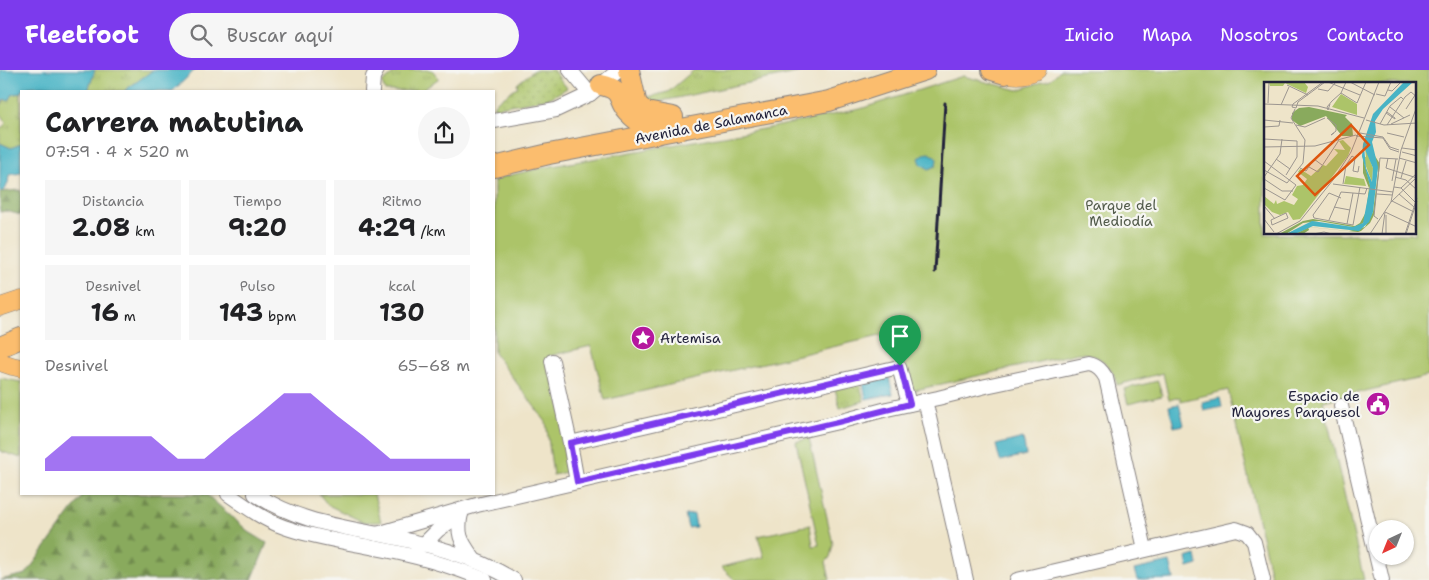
<!DOCTYPE html>
<html lang="es">
<head>
<meta charset="utf-8">
<style>
	:root { --surface:#fff; --page:#f6f6f6; --text:#202124; --muted:#757577; --accent:#7c3aed }
	body { margin:0; font-family:"Shantell Sans",sans-serif; background:var(--page); color:var(--text); height:100vh; display:flex; flex-direction:column; font-size:19px; white-space:nowrap }
	* { box-sizing:border-box; margin:0 }
	p { font-size:16px; color:var(--muted) }
	.icon { flex:none; width:28px; height:28px; fill:none; stroke:currentColor; stroke-width:2; stroke-linecap:round; stroke-linejoin:round }
	.map { position:relative; flex:1; overflow:hidden }
	.panel { position:absolute; left:20px; top:20px; width:475px; height:405px; display:flex; flex-direction:column; background:var(--surface); border-radius:0px; box-shadow:0 1px 4px #0004 }
	.panel>* { flex:none }
	.needle { width:32px; rotate:223deg }
	.fabs { position:absolute; left:1369px; top:450px; display:grid; gap:10px }
	.fabs a { display:grid; place-items:center; width:45px; height:45px; border-radius:50%; background:var(--surface); box-shadow:0 1px 4px #0004; font-size:25px }
	.pin { position:absolute; display:grid; place-items:center; width:42px; height:42px; color:#fff; margin:-51px -21px; border-radius:50% 50% 50% 0; rotate:-45deg; box-shadow:0 0 5px #0007 }
	.pin .icon { rotate:45deg }
	.round { display:grid; place-items:center; flex:none; width:52px; height:52px; border-radius:26px; background:var(--page) }
	.headline { display:flex; align-items:center; justify-content:space-between; height:85px; padding:0 25px }
	h1 { font-size:28px; font-weight:700; line-height:38px }
	.stats { display:grid; grid-template-columns:repeat(3,1fr); gap:8px; height:85px; padding:5px 25px }
	.stats div { display:grid; align-content:center; border-radius:0px; background:var(--page); text-align:center }
	.stats b { font-size:25px; font-weight:700 }
	.stats small { font-size:14px; font-weight:400 }
	.stats p { font-size:14px }
	.chart { height:140px; padding:10px 25px }
	.chart p { display:flex; justify-content:space-between }
	.chart svg { width:100%; height:90px; margin-top:5px; fill:var(--accent); opacity:.7 }
	header { display:flex; align-items:center; gap:30px; box-sizing:border-box; height:70px; padding:0 25px; background:var(--accent); color:#fff }
	header strong { font-size:24px }
	nav { display:flex; gap:28px; margin-inline-start:auto; font-size:18px }
	.search { width:350px; height:45px; background:var(--page); display:flex; align-items:center; gap:12px; box-sizing:border-box; padding:0 18px; border-radius:28px; color:var(--muted); font-size:19px }
	.map>svg:first-child { display:block }
	.grass { fill:url(#grass-tufts); stroke:#677352 }
	.forest { fill:url(#forest-firs); stroke:#56664c }
	.park { fill:#acc469; stroke:#677352; fill-rule:evenodd }
	.garden { fill:url(#garden-dots); stroke:#677352 }
	.water { fill:#47b3c5; stroke:#346a80 }
	.lines { fill:none; stroke-linecap:round; stroke-linejoin:round }
	.minor-casing { stroke:#888382; stroke-width:16 }
	.major-casing { stroke:#888382; stroke-width:19 }
	.highway-casing { stroke:#888382; stroke-width:22 }
	.minor { stroke:#fff; stroke-width:14 }
	.major { stroke:#fbbd6e; stroke-width:18 }
	.highway { stroke:#fbbd6e; stroke-width:20 }
	.rail { stroke:#22223b; stroke-width:3 }
	.route-casing { stroke:#fff; stroke-width:10 }
	.route { stroke:#7c3aed; stroke-width:6 }
	.labels { text-anchor:middle; dominant-baseline:central; stroke-width:4.5; stroke-linejoin:round; paint-order:stroke }
	.street-label { font-size:14px; fill:#22223b; stroke:#f6f6f2 }
	.park-label { font-size:14px; fill:#525b4b; stroke:#f6f6f2 }
	.poi-label { font-size:14px; fill:#22223b; stroke:#f6f6f2; text-anchor:start }
	.inset-road { fill:none; stroke:#9c9690; stroke-width:1 }
	.view { fill:#de560e; fill-opacity:0.15; stroke:#de560e; stroke-width:2.5 }
	.inset-edge { fill:none; stroke:#22223b; stroke-width:2.5 }
</style>
</head>
<body>
<header>
<strong>Fleetfoot</strong>
<div class="search"><svg class="icon" aria-label="search" viewBox="0 0 24 24"><circle cx="10" cy="10" r="6"/><path d="M15 15l6 6"/></svg>Buscar aquí</div>
<nav><a>Inicio</a><a>Mapa</a><a>Nosotros</a><a>Contacto</a></nav>
</header>
<div class="map">
<svg width="1429" height="510" viewBox="0 0 1429 510">
	<defs>
		<pattern id="grass-tufts" width="24" height="20" patternUnits="userSpaceOnUse" patternTransform="scale(1.25)"><rect width="24" height="20" fill="#acc469"/><path d="M3 7l-1-3M5 7V3M7 7l1-3M15 17l-1-3M17 17v-4M19 17l1-3" fill="none" stroke="#94a85c"/></pattern>
		<pattern id="forest-firs" width="22" height="20" patternUnits="userSpaceOnUse" patternTransform="scale(1.25)"><rect width="22" height="20" fill="#89aa5d"/><path d="M5 1l3.5 6h-7zM16 11l3.5 6h-7z" fill="#708a4e"/></pattern>
		<pattern id="garden-dots" width="8" height="8" patternUnits="userSpaceOnUse" patternTransform="scale(1.25)"><rect width="8" height="8" fill="#acc469"/><path d="M2 2h.1M6 6h.1" fill="none" stroke="#94a85c" stroke-width="1.8" stroke-linecap="round"/></pattern>
	</defs>
	<rect width="100%" height="100%" fill="#f6f6f2"/>
	<filter id="ink" filterUnits="userSpaceOnUse"><feTurbulence type="fractalNoise" baseFrequency=".02" numOctaves="2"/><feDisplacementMap in="SourceGraphic" scale="10" xChannelSelector="R" yChannelSelector="G"/><feConvolveMatrix kernelMatrix="1 2 1 2 8 2 1 2 1" color-interpolation-filters="sRGB"/></filter>
	<filter id="wash" filterUnits="userSpaceOnUse"><feTurbulence type="fractalNoise" baseFrequency=".0096" numOctaves="4" result="noise"/><feDisplacementMap in="SourceGraphic" scale="20" xChannelSelector="R" yChannelSelector="G"/><feGaussianBlur stdDeviation="1.12" result="paint"/><feColorMatrix in="noise" values="0 0 0 0 0 0 0 0 0 0 0 0 0 0 0 0 0 1.4 0 .05"/><feComposite in="paint" operator="in"/></filter>
	<g filter="url(#wash)">
		<rect width="100%" height="100%" fill="#eee4c9"/>
		<g class="grass">
			<path d="M 95,0 L 153,0 L 124,21 L 88,21 Z"/>
			<path d="M 398,0 L 432,0 L 439,8 L 422,21 L 385,21 L 382,13 Z"/>
			<path d="M 694,0 L 810,0 L 648,34 L 644,28 L 668,22 Z"/>
			<path d="M 43,16 L 52,17 L 60,21 L 24,21 L 29,17 Z"/>
			<path d="M 21,23 L 21,74 L 11,78 L 0,73 L 0,59 L 6,53 C 4,50 1,46 0,43 C 0,29 11,24 21,23 Z"/>
			<path d="M 856,310 L 857,315 L 860,314 L 864,331 L 840,338 L 834,315 Z"/>
		</g>
		<g class="forest">
			<path d="M 19,120 L 21,121 L 21,145 L 6,141 L 0,142 L 0,122 Z"/>
			<path d="M 84,424 L 206,424 L 249,462 L 267,473 L 252,510 L 0,510 L 26,504 Z"/>
		</g>
		<g class="park">
			<path d="M 1060,0 L 1429,0 L 1429,306 L 1323,331 L 1364,510 L 1272,510 L 1228,320 L 1181,331 L 1180,327 L 1169,330 L 1163,303 L 1117,315 C 1113,295 1098,283 1078,283 L 911,321 L 897,262 L 605,330 L 591,276 L 549,286 L 575,400 L 553,405 L 546,352 L 494,283 L 494,109 L 541,98 L 774,57 L 860,39 L 963,6 L 1018,20 L 1051,9 ZM 1265,14 L 1415,14 L 1415,164 L 1265,164 Z"/>
			<path d="M 0,308 L 21,312 L 21,388 L 0,381 Z"/>
			<path d="M 1158,311 L 1162,326 L 1128,334 L 1124,319 Z"/>
			<path d="M 809,368 L 833,474 L 830,487 L 826,492 L 830,510 L 735,510 L 721,497 L 764,487 L 758,466 L 810,455 L 813,476 L 819,475 L 796,372 Z"/>
			<path d="M 319,424 L 374,424 L 381,452 L 363,452 L 328,435 Z"/>
		</g>
		<path class="garden" d="M 534,0 L 553,0 L 567,18 L 550,28 L 494,38 L 494,34 L 518,16 L 517,14 Z"/>
		<g class="water">
			<path d="M 0,0 L 95,0 L 88,21 L 60,21 L 52,17 L 43,16 L 29,17 L 21,21 L 21,23 L 13,24 L 9,31 L 4,29 L 0,35 Z"/>
			<path d="M 153,0 L 195,0 L 173,21 L 124,21 Z"/>
			<path d="M 0,73 L 11,78 L 21,74 L 21,103 L 9,105 L 8,114 L 3,121 L 0,122 Z"/>
			<path d="M 929,83 L 935,86 L 937,89 L 936,96 L 929,99 L 921,94 L 919,88 L 924,84 Z"/>
			<path d="M 889,307 L 893,324 L 866,329 L 863,313 Z"/>
			<path d="M 1220,328 L 1222,337 L 1204,341 L 1202,332 Z"/>
			<path d="M 1179,334 L 1184,355 L 1174,357 L 1169,336 Z"/>
			<path d="M 1023,368 L 1026,385 L 1000,391 L 996,375 Z"/>
			<path d="M 694,444 L 696,457 L 688,458 L 685,445 Z"/>
			<path d="M 1196,485 L 1198,495 L 1188,498 L 1186,488 Z"/>
			<path d="M 1170,492 L 1174,509 L 1137,510 L 1134,500 Z"/>
		</g>
	</g>
	<g filter="url(#ink)">
		<g class="lines">
			<g class="minor-casing">
				<g id="minor">
					<path d="M 570,0 L 590,24"/>
					<path d="M 372,21 L 373,7 L 377,0"/>
					<path d="M 494,51 L 556,40 L 590,24 L 619,0"/>
					<path d="M 552,291 L 570,373 L 577,412"/>
					<path d="M 925,330 L 966,510"/>
					<path d="M 1341,336 L 1382,510"/>
					<path d="M 570,373 L 899,297 L 909,334"/>
					<path d="M 228,424 C 245,436 264,450 284,457 C 312,467 341,471 370,477 C 408,484 449,494 485,510"/>
					<path d="M 255,424 C 296,450 331,455 378,464 C 424,473 473,485 514,510"/>
					<path d="M 461,443 C 456,467 462,472 475,491"/>
					<path d="M 377,464 L 477,435 L 838,352 L 887,339 L 938,328 L 986,316 L 1089,294 C 1098,296 1102,301 1106,308 L 1145,479"/>
					<path d="M 417,477 L 424,474 L 438,460 L 461,444"/>
					<path d="M 1017,510 L 1236,459 L 1247,463 L 1254,472 L 1263,510"/>
				</g>
			</g>
			<g class="major-casing">
				<g id="major">
					<path d="M 998,0 C 1011,7 1024,6 1037,0"/>
					<path d="M 0,237 L 21,230"/>
					<path d="M 0,292 L 12,296 L 21,298"/>
				</g>
			</g>
			<g class="highway-casing">
				<g id="highway">
					<path d="M 629,0 L 637,35 L 646,42 L 673,47"/>
					<path d="M 992,0 L 1005,4"/>
					<path d="M 601,15 C 625,20 616,29 628,42 C 636,51 646,57 657,64"/>
					<path d="M 494,97 L 549,84 L 829,31 L 925,0"/>
					<path d="M 0,277 L 21,268"/>
				</g>
			</g>
			<use href="#minor" class="minor"/>
			<use href="#major" class="major"/>
			<use href="#highway" class="highway"/>
			<path class="rail" d="M 935,202 L 945,33"/>
		</g>
	</g>
	<g class="lines" filter="url(#ink)">
		<g class="route-casing">
			<path id="route" d="M 900,296 L 910,334 L 838,352 L 577,412 L 570,373 Z"/>
		</g>
		<use href="#route" class="route"/>
	</g>
	<defs>
		<g id="sight-disc" transform="scale(1.25)"><circle r="9.5" fill="#b5179e" stroke="#f6f6f2"/><path d="M0-6L1.8-2.2L6-1.7L2.9 1.2L3.7 5.4L0 3.3L-3.7 5.4L-2.9 1.2L-6-1.7L-1.8-2.2Z" fill="#fff"/></g>
		<g id="civic-disc" transform="scale(1.25)"><circle r="9.5" fill="#b5179e" stroke="#f6f6f2"/><path d="M-.6-6.5H3V-4.5H.6V-3L4-1V1h2V6H-6V1h2V-1L-.6-3ZM-1.2 2.5V6h2.4V2.5Z" fill="#fff"/></g>
	</defs>
	<g fill-rule="evenodd">
		<use href="#sight-disc" x="643" y="268"/>
		<use href="#civic-disc" x="1378" y="334"/>
	</g>
	<g class="labels">
		<g class="street-label">
			<text transform="translate(711 54) rotate(-11)">Avenida de Salamanca</text>
		</g>
		<g class="park-label">
			<text x="1121" y="135">Parque del<tspan x="1121" dy="16">Mediodía</tspan></text>
		</g>
		<g class="poi-label">
			<text x="660" y="268">Artemisa</text>
			<text x="1360" y="326" text-anchor="end">Espacio de<tspan x="1360" dy="16">Mayores Parquesol</tspan></text>
		</g>
	</g>
	<g transform="translate(1264 12)">
		<rect width="152" height="152" fill="#eee4c9"/>
		<path d="M 101,65 L 109,86 L 108,100 L 98,74 L 102,75 Z" fill="#acc469"/>
		<path d="M 45,25 L 83,33 L 81,35 L 88,42 L 89,54 L 78,54 L 62,34 L 36,44 L 28,38 L 28,31 L 35,26 ZM 111,74 L 116,82 L 110,133 L 106,141 L 97,149 L 94,150 L 44,145 L 45,148 L 39,152 L 31,152 L 45,145 L 85,149 L 101,145 L 109,130 L 114,91 ZM 99,76 L 106,103 L 103,136 L 99,141 L 93,145 L 89,145 L 55,139 L 39,141 L 22,152 L 15,152 L 39,139 L 49,137 L 91,144 L 96,141 L 102,130 L 105,106 L 99,91 Z" fill="#89aa5d"/>
		<path d="M 5,0 L 40,0 L 44,5 L 42,11 L 21,1 L 19,4 L 6,4 ZM 77,12 L 93,22 L 93,33 L 68,25 ZM 79,58 L 87,66 L 84,74 L 36,137 L 29,138 L 24,130 L 16,133 L 8,130 L 0,122 L 0,114 L 10,122 L 12,118 L 13,122 L 20,119 L 30,123 L 34,117 L 28,113 L 33,104 L 39,103 L 43,97 L 34,90 L 36,87 L 47,94 L 59,83 L 62,84 L 74,71 L 70,67 L 81,68 L 75,59 ZM 82,94 L 100,97 L 102,104 L 80,102 Z" fill="#acc469"/>
		<path d="M 140,0 L 149,0 L 119,27 L 111,39 L 112,50 L 108,60 L 114,85 L 109,130 L 105,140 L 95,149 L 49,144 L 31,152 L 22,152 L 48,139 L 89,145 L 99,141 L 106,104 L 98,74 L 99,62 L 109,32 ZM 100,65 L 109,86 L 108,100 L 102,86 Z" fill="#47b3c5" fill-rule="evenodd"/>
		<path class="inset-road" d="M 59,0 L 29,22 L 28,25 L 32,26 L 34,20 L 61,0M 64,0 L 96,13M 86,0 L 111,13M 23,3 L 44,13M 54,7 L 64,9 L 72,0M 124,8 L 128,9 L 137,0M 77,11 L 93,21 L 102,0M 112,12 L 121,14 L 127,0M 4,21 L 5,0M 0,22 L 54,24 L 100,36M 66,22 L 64,28 L 63,25 L 68,19 L 77,11 L 82,0M 17,23 L 25,5M 126,25 L 140,36M 142,27 L 153,10M 123,30 L 131,36 L 131,37 L 122,31 ZM 63,36 L 72,43 L 72,49 L 67,53 L 70,51M 0,38 L 29,41M 102,38 L 120,43 L 153,41M 116,42 L 126,24 L 137,15 L 139,17M 127,42 L 146,33M 32,43 L 41,45 L 61,36M 123,43 L 141,15 L 147,10 L 153,15M 0,45 L 15,44 L 16,38M 123,51 L 140,55M 0,57 L 33,59 L 33,75 L 22,93M 0,65 L 51,64 L 92,53M 138,66 L 153,68M 135,70 L 126,67 L 119,56 L 92,54 L 96,51 L 119,55 L 126,65 L 135,68M 138,70 L 153,74M 124,76 L 122,86 L 153,96M 135,76 L 153,81M 12,77 L 26,87M 0,79 L 32,103 L 21,118 L 0,106M 45,85 L 54,90 L 75,58M 36,86 L 42,89 L 50,77 L 58,83M 0,88 L 23,101 L 39,81 L 41,58 L 27,36 L 31,27M 0,95 L 16,72 L 18,57M 131,95 L 142,98 L 153,108M 137,96 L 142,79M 0,97 L 18,109 L 29,109M 128,99 L 132,77M 69,102 L 129,110M 79,102 L 82,83 L 88,74 L 91,76 L 89,89 L 94,90 L 95,84M 130,105 L 137,106 L 151,120M 137,106 L 153,91M 77,110 L 101,112 L 103,106M 113,112 L 128,113M 135,112 L 150,125M 128,119 L 148,129M 127,120 L 153,95M 0,124 L 11,137M 70,125 L 86,128M 121,130 L 153,145M 22,131 L 24,136 L 8,143 L 7,138 ZM 122,133 L 122,152M 50,136 L 49,133 L 65,111 L 77,116M 50,136 L 89,143M 0,137 L 10,150M 114,137 L 110,134 L 116,76 L 134,77M 65,138 L 77,110M 83,142 L 89,111M 89,143 L 96,105M 12,152 L 36,139 L 69,98 L 87,70 L 115,0M 49,152 L 60,150 L 68,152M 81,152 L 98,152M 106,152 L 127,120 L 137,68 L 153,24M 118,152 L 121,130M 141,152 L 153,116M 142,152 L 153,119"/>
		<path class="view" d="M 87,43 L 105,63 L 51,113 L 33,94 Z"/>
		<rect width="152" height="152" class="inset-edge"/>
	</g>
</svg>
<div class="fabs">
<a><svg class="needle" viewBox="-14 -14 28 28"><path d="M0-13l5 13h-10z" fill="#e53935"/><path d="M0 13l5-13h-10z" fill="#757577"/></svg></a>
</div>
<div class="pin" style="left:900px;top:296px;background:#1e9e55"><svg class="icon" aria-label="arrive" viewBox="0 0 24 24"><path d="M6 21V4h12l-3 4 3 4H6"/></svg></div>
<section class="panel">
<div class="headline"><div><h1>Carrera matutina</h1><p>07:59 · 4 × 520 m</p></div><a class="round"><svg class="icon" aria-label="share" viewBox="0 0 24 24"><path d="M12 15V3M7 8l5-5 5 5M5 13v7h14v-7"/></svg></a></div>
<div class="stats">
<div><p>Distancia</p><b>2.08<small> km</small></b></div>
<div><p>Tiempo</p><b>9:20</b></div>
<div><p>Ritmo</p><b>4:29<small> /km</small></b></div>
</div>
<div class="stats">
<div><p>Desnivel</p><b>16<small> m</small></b></div>
<div><p>Pulso</p><b>143<small> bpm</small></b></div>
<div><p>kcal</p><b>130</b></div>
</div>
<div class="chart"><p><span>Desnivel</span>65–68 m</p>
<svg viewBox="0 0 160 44" preserveAspectRatio="none"><path d="M0 44V38L10 27L20 27L30 27L40 27L50 38L60 38L70 27L80 17L90 6L100 6L110 17L120 27L130 38L140 38L150 38L160 38V44z"/></svg>
</div>
</section>
</div>
</body>
</html>
